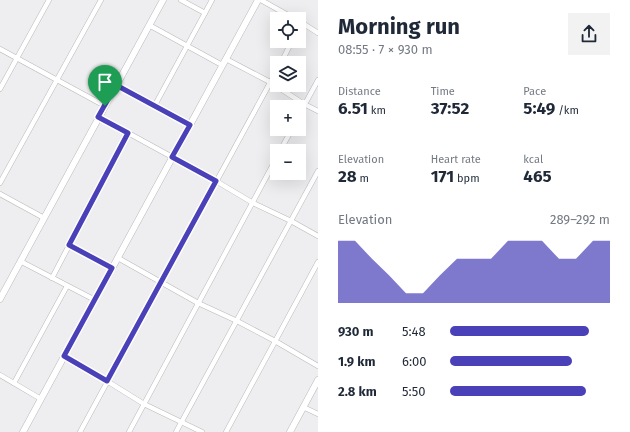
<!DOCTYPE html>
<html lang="en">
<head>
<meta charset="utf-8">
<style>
	:root { --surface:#fff; --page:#f2f2f3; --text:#1f2937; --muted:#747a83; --accent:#4a41b8 }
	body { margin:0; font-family:"Fira Sans",sans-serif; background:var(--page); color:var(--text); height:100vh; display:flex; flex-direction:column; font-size:15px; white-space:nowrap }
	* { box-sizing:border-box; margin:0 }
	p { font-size:13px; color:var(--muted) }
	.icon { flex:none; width:22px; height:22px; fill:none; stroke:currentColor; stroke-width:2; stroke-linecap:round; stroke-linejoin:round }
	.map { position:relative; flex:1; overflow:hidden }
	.side { display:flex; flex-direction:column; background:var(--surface); width:312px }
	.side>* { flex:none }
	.fabs { position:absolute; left:270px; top:12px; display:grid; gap:8px }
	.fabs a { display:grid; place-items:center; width:36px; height:36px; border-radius:0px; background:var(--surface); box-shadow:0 4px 16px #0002; font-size:20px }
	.pin { position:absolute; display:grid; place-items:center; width:34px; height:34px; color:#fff; margin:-41px -17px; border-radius:50% 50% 50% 0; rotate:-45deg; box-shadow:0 0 4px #0007 }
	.pin .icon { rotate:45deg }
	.round { display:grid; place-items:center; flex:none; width:42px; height:42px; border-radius:0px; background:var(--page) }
	.overview { display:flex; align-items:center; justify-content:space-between; height:68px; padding:0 20px }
	h1 { font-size:22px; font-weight:700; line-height:30px }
	.stats { display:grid; grid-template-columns:repeat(3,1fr); gap:6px; height:68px; padding:4px 20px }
	.stats div { display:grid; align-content:center }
	.stats b { font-size:17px; font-weight:700 }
	.stats small { font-size:11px; font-weight:400 }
	.stats p { font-size:11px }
	.chart { height:112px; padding:8px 20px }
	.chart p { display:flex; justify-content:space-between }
	.chart svg { width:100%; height:72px; margin-top:4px; fill:var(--accent); opacity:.7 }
	ul { padding:0 20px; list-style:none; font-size:13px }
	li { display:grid; grid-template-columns:64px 48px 1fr; align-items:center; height:30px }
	li i { height:10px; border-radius:5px; background:var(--accent) }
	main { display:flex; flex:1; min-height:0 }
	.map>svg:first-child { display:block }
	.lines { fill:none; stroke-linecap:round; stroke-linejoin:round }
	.minor-casing { stroke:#bababc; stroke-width:5.5 }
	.tertiary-casing { stroke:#bababc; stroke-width:7 }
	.minor { stroke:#fff; stroke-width:4.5 }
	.tertiary { stroke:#fff; stroke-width:6 }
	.route-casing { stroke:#fff; stroke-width:8 }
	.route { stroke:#4a41b8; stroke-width:5 }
</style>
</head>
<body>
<main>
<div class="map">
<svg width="318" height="432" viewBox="0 0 318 432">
	<rect width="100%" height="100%" fill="#eeeef0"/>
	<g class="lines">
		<g class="minor-casing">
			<g id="minor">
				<path d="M 181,0 L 205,13"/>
				<path d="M 261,0 L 295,19"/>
				<path d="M 299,21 L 318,33"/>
				<path d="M 149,25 L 222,65"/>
				<path d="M 299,29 L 302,23"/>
				<path d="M 0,49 L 105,106"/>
				<path d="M 226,59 L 270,82 L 304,104 L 318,111"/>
				<path d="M 281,63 L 292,41"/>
				<path d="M 116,85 L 190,125"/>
				<path d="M 0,89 L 49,0"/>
				<path d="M 155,105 L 212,0"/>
				<path d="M 299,115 L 318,80"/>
				<path d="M 99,117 L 216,181 L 253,203 L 291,221 L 318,236"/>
				<path d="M 280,151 L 292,129"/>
				<path d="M 0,183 L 101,0"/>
				<path d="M 0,194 L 44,218"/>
				<path d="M 69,245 L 112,268"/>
				<path d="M 118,258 L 198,303 L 237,321 L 275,341 L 318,366"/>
				<path d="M 20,261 L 95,300"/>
				<path d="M 52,278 L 128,133"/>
				<path d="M 64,357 L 107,381 L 144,404 L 202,432"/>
				<path d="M 0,375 L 41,399"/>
				<path d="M 14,383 L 67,286"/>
				<path d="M 303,407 L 318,414"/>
				<path d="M 80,432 L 277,70"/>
				<path d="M 129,432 L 277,157"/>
				<path d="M 176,432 L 318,171"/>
				<path d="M 226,432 L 318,262"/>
			</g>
		</g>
		<g class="tertiary-casing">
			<g id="tertiary">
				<path d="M 0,299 L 163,0"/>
				<path d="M 23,432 L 258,0"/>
				<path d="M 290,432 L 318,380"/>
			</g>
		</g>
		<use href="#minor" class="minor"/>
		<use href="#tertiary" class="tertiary"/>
	</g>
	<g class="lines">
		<g class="route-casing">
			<path id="route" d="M 116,85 L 190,125 L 172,157 L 216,181 L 107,381 L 64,356 L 112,268 L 69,245 L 128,133 L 98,117 Z"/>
		</g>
		<use href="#route" class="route"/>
	</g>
</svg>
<div class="fabs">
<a><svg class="icon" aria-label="locate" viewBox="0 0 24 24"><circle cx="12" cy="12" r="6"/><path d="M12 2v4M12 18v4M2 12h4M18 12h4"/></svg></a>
<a><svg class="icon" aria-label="layers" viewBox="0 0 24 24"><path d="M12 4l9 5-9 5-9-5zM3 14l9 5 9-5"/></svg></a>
<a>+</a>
<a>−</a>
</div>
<div class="pin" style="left:105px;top:106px;background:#1e9e55"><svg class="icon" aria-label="arrive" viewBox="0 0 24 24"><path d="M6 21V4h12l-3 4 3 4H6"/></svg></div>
</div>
<section class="side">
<div class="overview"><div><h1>Morning run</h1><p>08:55 · 7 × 930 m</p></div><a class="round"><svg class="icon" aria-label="share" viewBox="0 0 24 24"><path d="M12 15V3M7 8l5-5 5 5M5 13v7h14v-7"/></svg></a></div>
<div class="stats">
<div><p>Distance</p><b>6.51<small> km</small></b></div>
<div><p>Time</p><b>37:52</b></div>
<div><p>Pace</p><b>5:49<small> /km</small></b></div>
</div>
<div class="stats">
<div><p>Elevation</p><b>28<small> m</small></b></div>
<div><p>Heart rate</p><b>171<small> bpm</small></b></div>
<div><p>kcal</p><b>465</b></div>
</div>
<div class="chart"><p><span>Elevation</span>289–292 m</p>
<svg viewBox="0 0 160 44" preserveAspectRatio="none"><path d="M0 44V6L10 6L20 17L30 27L40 38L50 38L60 27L70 17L80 17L90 17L100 6L110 6L120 6L130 17L140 17L150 6L160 6V44z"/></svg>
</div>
<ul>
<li><b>930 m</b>5:48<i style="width:87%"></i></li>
<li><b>1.9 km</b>6:00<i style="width:76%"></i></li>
<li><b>2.8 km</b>5:50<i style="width:85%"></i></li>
</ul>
</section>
</main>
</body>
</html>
